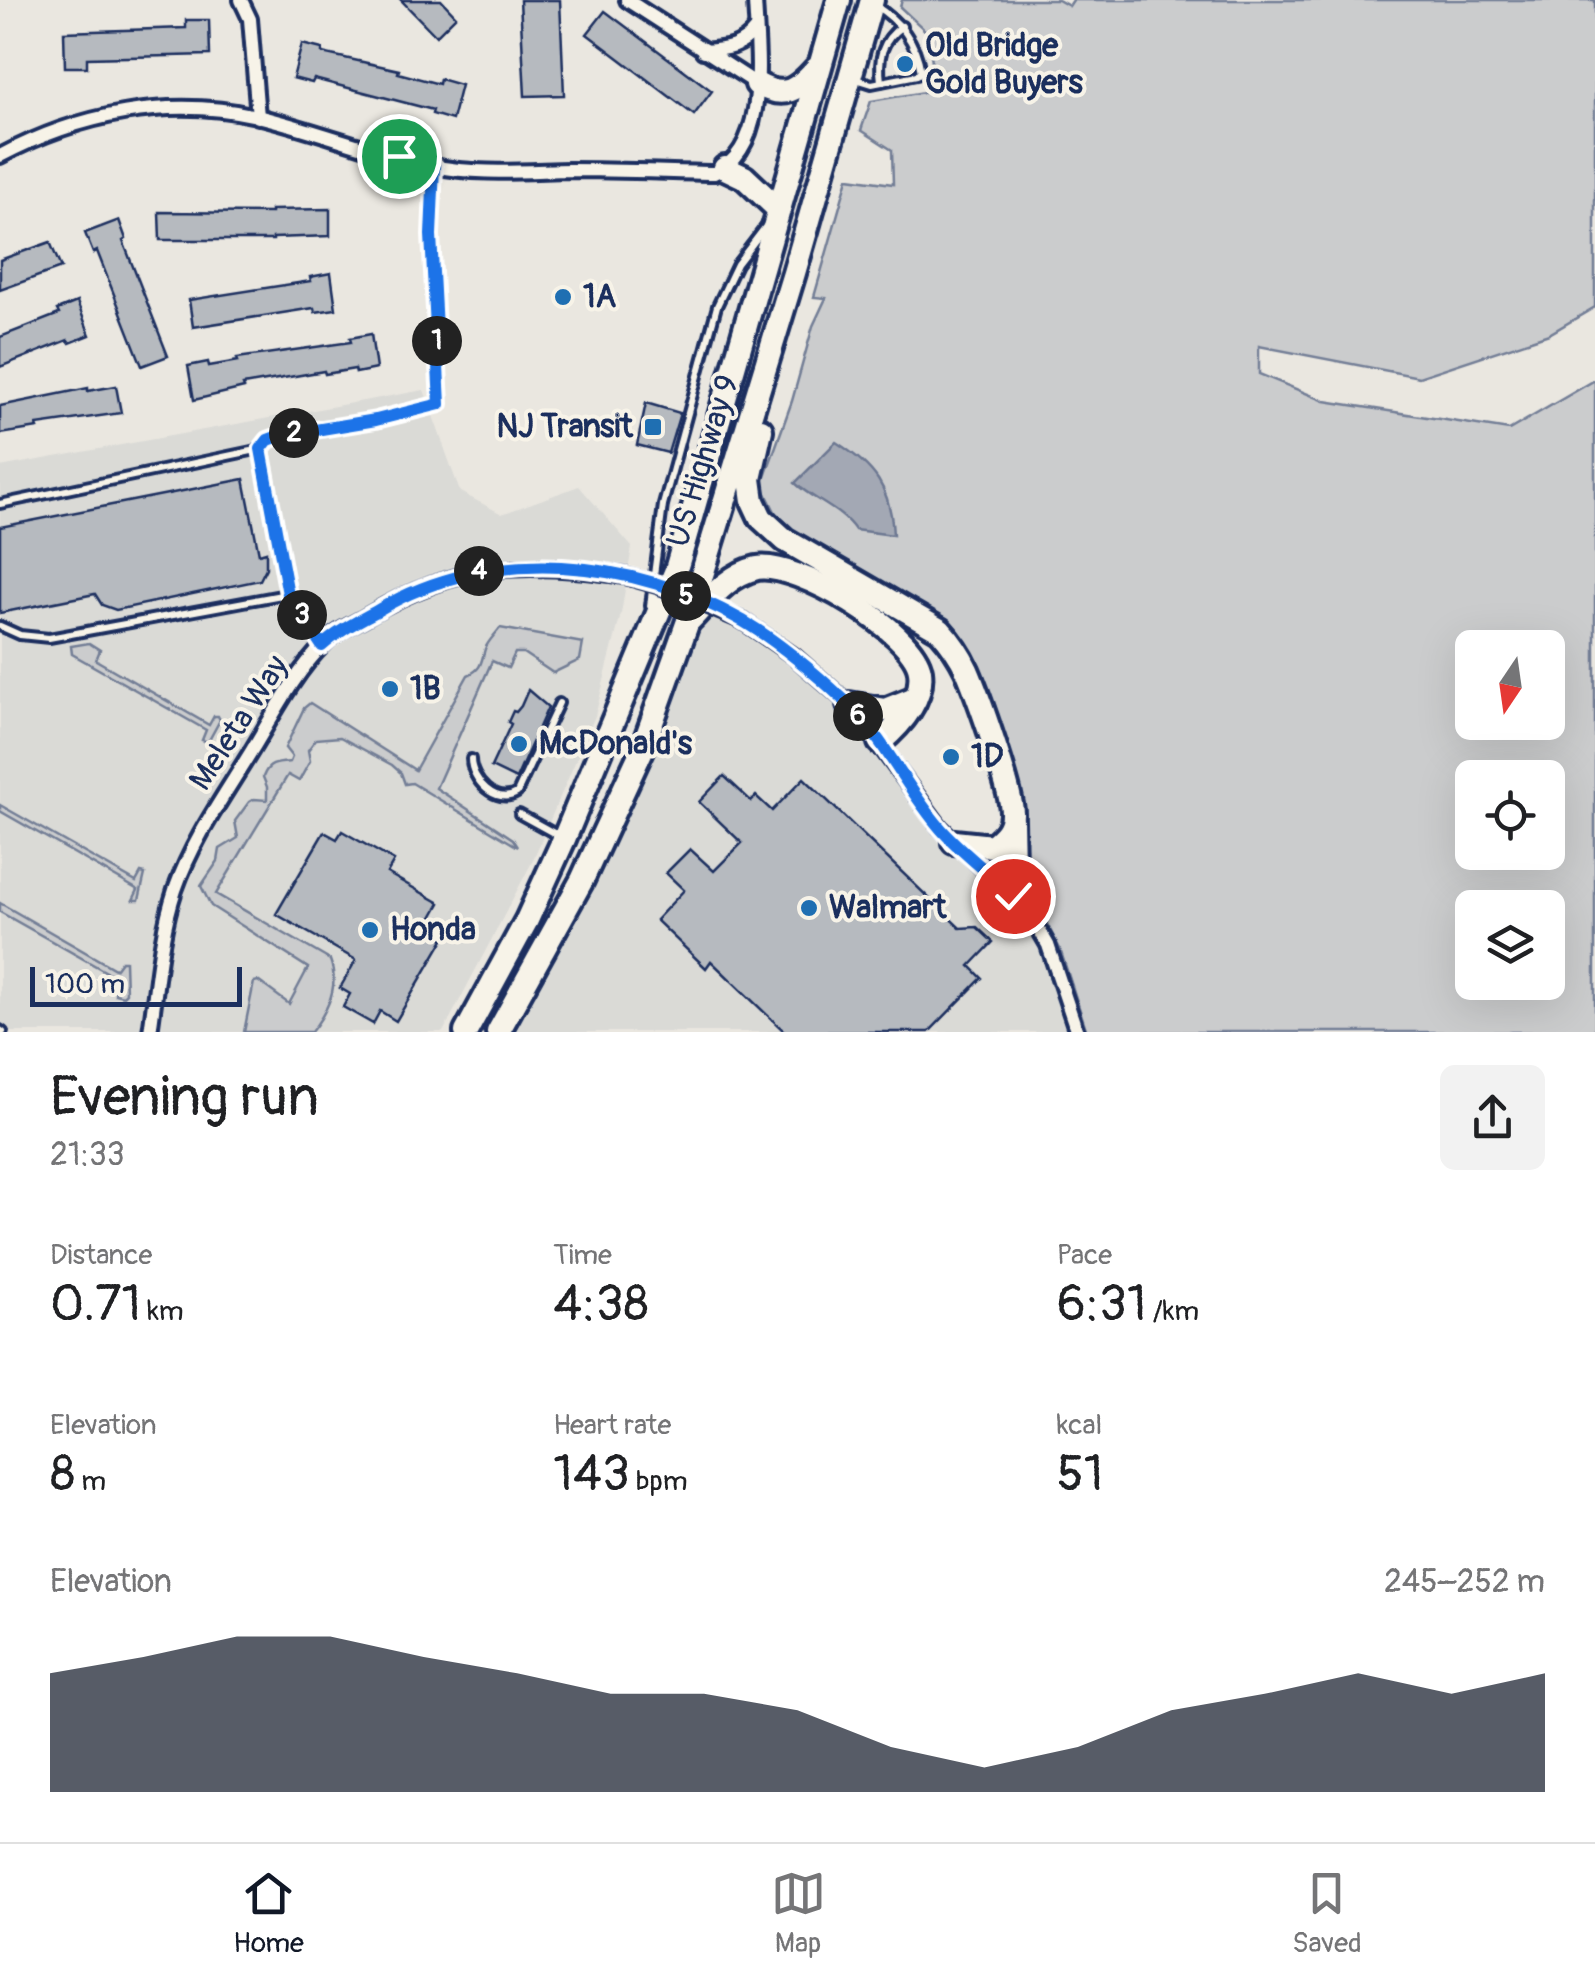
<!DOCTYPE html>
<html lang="en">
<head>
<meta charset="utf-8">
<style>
	:root { --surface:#fff; --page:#f2f2f2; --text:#202124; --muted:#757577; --line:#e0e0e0; --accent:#111827 }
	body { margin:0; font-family:Pangolin,sans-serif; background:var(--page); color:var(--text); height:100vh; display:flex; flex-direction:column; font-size:38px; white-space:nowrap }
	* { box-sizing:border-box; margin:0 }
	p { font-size:32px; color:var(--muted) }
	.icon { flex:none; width:55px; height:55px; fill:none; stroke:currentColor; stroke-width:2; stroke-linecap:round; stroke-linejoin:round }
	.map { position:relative; height:1032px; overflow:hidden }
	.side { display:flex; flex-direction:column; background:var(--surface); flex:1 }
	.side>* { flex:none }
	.needle { width:65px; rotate:193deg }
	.tools { position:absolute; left:1455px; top:630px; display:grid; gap:20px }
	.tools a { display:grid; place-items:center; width:110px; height:110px; border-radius:15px; background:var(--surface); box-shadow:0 10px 40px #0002; font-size:50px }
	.scale { position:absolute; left:30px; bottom:25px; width:212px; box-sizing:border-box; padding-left:10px; border:5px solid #1b2f5e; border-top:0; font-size:28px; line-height:35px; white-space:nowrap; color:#1b2f5e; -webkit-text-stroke:8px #f7f3e8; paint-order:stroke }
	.pin { position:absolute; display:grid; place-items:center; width:85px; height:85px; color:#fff; margin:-42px; border:5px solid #fff; border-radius:50%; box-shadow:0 2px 10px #0007 }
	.km { position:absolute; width:50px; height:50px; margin:-25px; border-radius:50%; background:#222; color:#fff; font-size:28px; line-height:50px; text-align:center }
	.round { display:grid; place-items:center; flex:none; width:105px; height:105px; border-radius:15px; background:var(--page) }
	.headline { display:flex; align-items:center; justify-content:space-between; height:170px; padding:0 50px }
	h1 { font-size:55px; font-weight:600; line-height:75px }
	.stats { display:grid; grid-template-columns:repeat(3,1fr); gap:15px; height:170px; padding:10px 50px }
	.stats div { display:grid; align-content:center }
	.stats b { font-size:50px; font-weight:600 }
	.stats small { font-size:28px; font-weight:400 }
	.stats p { font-size:28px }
	.chart { height:280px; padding:20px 50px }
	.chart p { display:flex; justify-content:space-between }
	.chart svg { width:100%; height:180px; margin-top:10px; fill:var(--accent); opacity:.7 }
	.dock { display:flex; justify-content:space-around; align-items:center; height:140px; border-top:2px solid var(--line); background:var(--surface); font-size:28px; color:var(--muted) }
	.dock a { display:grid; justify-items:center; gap:5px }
	.dock .on { color:var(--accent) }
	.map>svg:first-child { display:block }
	.built { fill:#dadad6 }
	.green { fill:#cbcccd; stroke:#737e96; stroke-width:2.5; fill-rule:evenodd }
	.water { fill:#a3a8b4; stroke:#6d7892; stroke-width:2.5 }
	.building { fill:#b6babf; stroke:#1b2f5e; stroke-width:2.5 }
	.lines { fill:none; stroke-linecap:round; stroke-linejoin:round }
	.lane-casing { stroke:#1b2f5e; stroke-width:14 }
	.street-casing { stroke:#1b2f5e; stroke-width:20 }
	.highway-casing { stroke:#1b2f5e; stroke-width:30 }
	.lane { stroke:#f7f3e8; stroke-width:6 }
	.street { stroke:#f7f3e8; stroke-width:12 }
	.highway { stroke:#f7f3e8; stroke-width:22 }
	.street-bridge-casing { stroke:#1b2f5e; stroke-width:20; stroke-linecap:butt }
	.street-bridge { stroke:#f7f3e8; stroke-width:12 }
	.route-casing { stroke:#fff; stroke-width:20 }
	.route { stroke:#1a73e8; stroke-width:12 }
	.poi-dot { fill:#1f6fb2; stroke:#f7f3e8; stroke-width:4 }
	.labels { text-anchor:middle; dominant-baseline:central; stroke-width:8; stroke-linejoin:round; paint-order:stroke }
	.poi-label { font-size:32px; font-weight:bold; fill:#1b2f5e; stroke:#f7f3e8; text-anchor:start }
	.street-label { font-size:32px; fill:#1b2f5e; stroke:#f7f3e8 }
</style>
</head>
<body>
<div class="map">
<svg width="1595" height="1032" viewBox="0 0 1595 1032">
	<rect width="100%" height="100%" fill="#eae7e0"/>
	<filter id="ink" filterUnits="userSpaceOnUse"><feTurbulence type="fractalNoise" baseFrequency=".01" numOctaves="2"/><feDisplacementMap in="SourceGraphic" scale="20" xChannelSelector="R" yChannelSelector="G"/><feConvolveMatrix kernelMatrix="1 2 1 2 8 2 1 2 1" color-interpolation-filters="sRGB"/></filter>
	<g filter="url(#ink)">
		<g class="built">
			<path d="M 424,390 L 460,492 L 502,514 L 579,486 L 632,547 L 621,614 L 595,716 L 532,862 L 443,1032 L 0,1032 L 0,467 Z"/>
			<path d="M 701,602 L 723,611 L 849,704 L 940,827 L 1030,914 L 1077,1032 L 498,1032 Z"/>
		</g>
		<g class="green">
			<path d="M 902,0 L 1058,0 L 1069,6 L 1073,0 L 1595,0 L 1595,307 L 1549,334 L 1419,377 L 1259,346 L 1259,374 L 1325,401 L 1509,430 L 1595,380 L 1595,1032 L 1087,1032 L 1060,949 L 1016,864 L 1017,778 L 965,643 L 784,530 L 762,485 L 792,401 L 813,326 L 826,298 L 814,297 L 848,178 L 893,184 L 892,150 L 861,130 L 871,101 L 936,90 L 928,33 L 900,7 ZM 1472,648 L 1548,648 L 1548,722 L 1472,722 ZM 1472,778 L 1548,778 L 1548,852 L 1472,852 ZM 1472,908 L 1548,908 L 1548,982 L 1472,982 Z"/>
			<path d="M 500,628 L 583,643 L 580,660 L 553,673 L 523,653 L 515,653 L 508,668 L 492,661 L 436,788 L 513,839 L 518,847 L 412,783 L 405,784 L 401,773 L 392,765 L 340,737 L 316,739 L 308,750 L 310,761 L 299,781 L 288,775 L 216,894 L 330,960 C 340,986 327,1012 311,1032 L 244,1032 L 254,982 L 258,981 L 289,1004 L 308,968 L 211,906 L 201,886 L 218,861 L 220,849 L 238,838 L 235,821 L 249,802 L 254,799 L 267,800 L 267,787 L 263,777 C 268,763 277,763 290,762 L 292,757 L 285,748 L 304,708 L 310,703 L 415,770 L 468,675 C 482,669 481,662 485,649 C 488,641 495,635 500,628 Z"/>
			<path d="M 89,643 L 100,650 L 96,660 L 209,725 L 214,716 L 218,716 L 220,720 L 208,742 L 202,740 L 206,730 L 72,654 L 71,646 Z"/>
			<path d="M 0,805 L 136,882 L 141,873 L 145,874 L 139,900 L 133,900 L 138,890 L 0,811 Z"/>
			<path d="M 0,903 L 115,969 L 121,961 L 125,961 L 126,993 L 123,996 L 115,994 L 117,978 L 0,912 Z"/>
		</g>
		<path class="water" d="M 836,442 C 875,467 891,488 893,535 L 855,530 C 842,510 813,500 795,483 Z"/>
		<g class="building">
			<path d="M 401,0 L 441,0 L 456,16 L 436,36 Z"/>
			<path d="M 520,0 L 560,0 L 564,95 L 525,96 Z"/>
			<path d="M 605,11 L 712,91 L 694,115 L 587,34 Z"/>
			<path d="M 186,20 L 209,20 L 210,55 L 87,58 L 87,67 L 65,67 L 64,32 L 186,28 Z"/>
			<path d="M 302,44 L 322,49 L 322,53 L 399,70 L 398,73 L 439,84 L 440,79 L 461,85 L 452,120 L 432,114 L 433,110 L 314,79 L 312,83 L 293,78 Z"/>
			<path d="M 330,209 L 330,236 L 273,238 L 273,240 L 160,240 L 159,212 L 271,213 L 271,210 Z"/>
			<path d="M 119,220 L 126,239 L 123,241 L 168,356 L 142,366 L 97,251 L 93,253 L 85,233 Z"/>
			<path d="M 50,242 L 61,268 L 0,290 L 0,260 Z"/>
			<path d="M 331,273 L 336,309 L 315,312 L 314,308 L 193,327 L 189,300 L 311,281 L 310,277 Z"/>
			<path d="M 77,302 L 90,335 L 70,343 L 68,340 L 0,367 L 0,337 L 59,314 L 57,310 Z"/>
			<path d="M 371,334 L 376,369 L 356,373 L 355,369 L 325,374 L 324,371 L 243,385 L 244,388 L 194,400 L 188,366 L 208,362 L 209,366 L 238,361 L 237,358 L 351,342 L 350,338 Z"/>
			<path d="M 116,386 L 121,413 L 37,425 L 38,428 L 0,434 L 0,406 L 88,388 L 88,391 Z"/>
			<path d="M 646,403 L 680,413 L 668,453 L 637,445 Z"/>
			<path d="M 244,479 L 259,554 L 266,552 L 266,568 L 260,580 L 116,610 L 102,605 L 95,594 L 0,613 L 0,527 Z"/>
			<path d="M 528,690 L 548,707 L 516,779 L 491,767 L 511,724 L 508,722 L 513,711 L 516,712 L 521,706 Z"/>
			<path d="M 724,776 L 751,801 L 756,796 L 772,811 L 804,778 L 960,928 L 977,927 L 993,942 L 970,966 L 982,978 L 929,1032 L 785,1032 L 711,961 L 706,968 L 656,920 L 684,890 L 666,873 L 690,849 L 714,871 L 742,843 L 699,802 Z"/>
			<path d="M 342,831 L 394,861 L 387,873 L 440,903 L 430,921 L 440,926 L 435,934 L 444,939 L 396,1021 L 380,1011 L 373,1024 L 343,1007 L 350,994 L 340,988 L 356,960 L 276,914 L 324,832 L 337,839 Z"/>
		</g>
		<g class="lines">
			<g class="lane-casing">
				<g id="lane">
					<path d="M 856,79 L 872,84 L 917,75 L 921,72 C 916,41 900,21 874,5"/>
					<path d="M 881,82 C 878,58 881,41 902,26"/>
					<path d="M 0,504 L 261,449"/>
					<path d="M 287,594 L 322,644"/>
					<path d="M 650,606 L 663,505 L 717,306 L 737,264 L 766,226"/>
					<path d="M 0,626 L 20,635 L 49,638 L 287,594 L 261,449 L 268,440 L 279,436 L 376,420 L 439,404 L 431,235 L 434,168"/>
					<path d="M 471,759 C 471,780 496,806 517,793 L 559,703"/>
					<path d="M 519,814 L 559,836"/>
					<path d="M 0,1030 L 3,1032"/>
				</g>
			</g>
			<g class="street-casing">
				<g id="street">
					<path d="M 241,0 L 250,19 L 258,117"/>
					<path d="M 627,0 L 757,84"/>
					<path d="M 703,51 C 727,49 741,48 756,29"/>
					<path d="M 0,156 C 79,114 168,96 257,116 C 316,130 373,153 433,166 C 477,175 524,171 569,170 C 617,170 665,172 714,173 C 771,148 757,52 755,0"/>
					<path d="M 743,621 L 794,656 L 849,704 L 940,827 L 1030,914 L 1048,945 L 1077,1032"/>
					<path d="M 150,1032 C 157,985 160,935 175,890 C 193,839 224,796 252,750 C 274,714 294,674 324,644 C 336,631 354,624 369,615 C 460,561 523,562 625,576"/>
				</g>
			</g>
			<g class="highway-casing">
				<g id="highway">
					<path d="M 757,84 C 785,100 797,90 816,69"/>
					<path d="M 725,168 L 744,177 L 778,209"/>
					<path d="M 761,430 L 750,479 L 753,501 L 761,518 L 785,540 L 940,630 C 951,642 960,655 967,670 C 977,693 1013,793 1012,814 C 1012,829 1003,837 992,846 L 954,842"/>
					<path d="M 691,619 C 710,599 729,574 757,568 C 796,561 914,631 920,671 C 924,700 900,725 880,742"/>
					<path d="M 849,704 L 885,710 L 915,698"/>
					<path d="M 1012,821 L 1013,866 L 1030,914"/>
					<path d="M 466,1032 L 527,920 L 564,839 L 676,570 L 839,0"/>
					<path d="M 498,1032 L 582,880 L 642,750 L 688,621 L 794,273 L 872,0"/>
				</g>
			</g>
			<use href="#lane" class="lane"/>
			<use href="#street" class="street"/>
			<use href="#highway" class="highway"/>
			<g class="street-bridge-casing">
				<path id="street-bridge" d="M 625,576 L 660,586 L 743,621"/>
			</g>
			<use href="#street-bridge" class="street-bridge"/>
		</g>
	</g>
	<g class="lines" filter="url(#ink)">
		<g class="route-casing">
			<path id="route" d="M 399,156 L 434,166 L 431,235 L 440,404 L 376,420 L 279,436 L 268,440 L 261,449 L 288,594 L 322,646 C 339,630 361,620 380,609 C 489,544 635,558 743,621 C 780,643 814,672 845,701 C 884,737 906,789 941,829 C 962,853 990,873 1013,896"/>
		</g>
		<use href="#route" class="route"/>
	</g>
	<g class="poi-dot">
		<circle cx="905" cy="64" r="10"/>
		<circle cx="563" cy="297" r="10"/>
		<rect x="643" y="417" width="20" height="20" rx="5"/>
		<circle cx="390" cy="689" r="10"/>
		<circle cx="519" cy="744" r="10"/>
		<circle cx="951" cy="757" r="10"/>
		<circle cx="809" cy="908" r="10"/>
		<circle cx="370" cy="930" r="10"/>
	</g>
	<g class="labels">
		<g class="poi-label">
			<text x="925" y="46">Old Bridge<tspan x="925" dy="37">Gold Buyers</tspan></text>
			<text x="583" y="297">1A</text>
			<text x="633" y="427" text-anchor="end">NJ Transit</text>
			<text x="410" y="689">1B</text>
			<text x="539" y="744">McDonald's</text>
			<text x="971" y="757">1D</text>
			<text x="829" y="908">Walmart</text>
			<text x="390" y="930">Honda</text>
		</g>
		<g class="street-label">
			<text transform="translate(703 461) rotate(-73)">US Highway 9</text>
			<text transform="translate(239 723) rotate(-57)">Meleta Way</text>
		</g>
	</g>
</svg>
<div class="tools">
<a><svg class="needle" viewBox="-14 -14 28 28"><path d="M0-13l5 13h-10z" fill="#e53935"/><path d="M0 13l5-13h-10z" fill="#757577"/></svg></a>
<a><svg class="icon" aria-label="locate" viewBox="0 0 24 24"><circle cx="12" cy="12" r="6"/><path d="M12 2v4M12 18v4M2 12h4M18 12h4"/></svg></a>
<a><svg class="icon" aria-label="layers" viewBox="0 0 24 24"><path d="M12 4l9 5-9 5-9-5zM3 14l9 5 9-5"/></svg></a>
</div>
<div class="scale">100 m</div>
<div class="pin" style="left:399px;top:156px;background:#1e9e55"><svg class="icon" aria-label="arrive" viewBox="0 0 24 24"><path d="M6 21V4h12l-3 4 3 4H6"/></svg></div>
<div class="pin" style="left:1013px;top:896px;background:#d93025"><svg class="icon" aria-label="check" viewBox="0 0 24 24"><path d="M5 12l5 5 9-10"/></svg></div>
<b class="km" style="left:437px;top:341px">1</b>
<b class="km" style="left:294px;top:433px">2</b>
<b class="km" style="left:302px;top:615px">3</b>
<b class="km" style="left:479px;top:571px">4</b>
<b class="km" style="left:686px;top:596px">5</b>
<b class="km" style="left:858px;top:716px">6</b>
</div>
<section class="side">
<div class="headline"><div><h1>Evening run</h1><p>21:33</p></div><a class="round"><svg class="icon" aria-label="share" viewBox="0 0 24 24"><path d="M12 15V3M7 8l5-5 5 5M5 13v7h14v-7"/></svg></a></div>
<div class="stats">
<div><p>Distance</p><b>0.71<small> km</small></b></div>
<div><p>Time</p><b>4:38</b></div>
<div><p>Pace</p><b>6:31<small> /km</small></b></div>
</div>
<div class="stats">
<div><p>Elevation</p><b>8<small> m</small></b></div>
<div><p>Heart rate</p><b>143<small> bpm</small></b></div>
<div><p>kcal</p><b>51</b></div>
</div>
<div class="chart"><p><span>Elevation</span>245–252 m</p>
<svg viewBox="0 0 160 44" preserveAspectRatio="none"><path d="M0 44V15L10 11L20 6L30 6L40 11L50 15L60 20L70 20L80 24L90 33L100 38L110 33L120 24L130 20L140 15L150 20L160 15V44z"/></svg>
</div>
</section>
<nav class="dock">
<a class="on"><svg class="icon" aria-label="home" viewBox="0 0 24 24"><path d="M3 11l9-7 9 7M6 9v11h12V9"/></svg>Home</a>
<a><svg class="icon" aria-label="map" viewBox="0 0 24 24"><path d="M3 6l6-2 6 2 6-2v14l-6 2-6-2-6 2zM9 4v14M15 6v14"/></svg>Map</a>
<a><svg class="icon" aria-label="saved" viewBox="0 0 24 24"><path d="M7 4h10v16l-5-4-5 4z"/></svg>Saved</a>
</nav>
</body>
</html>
